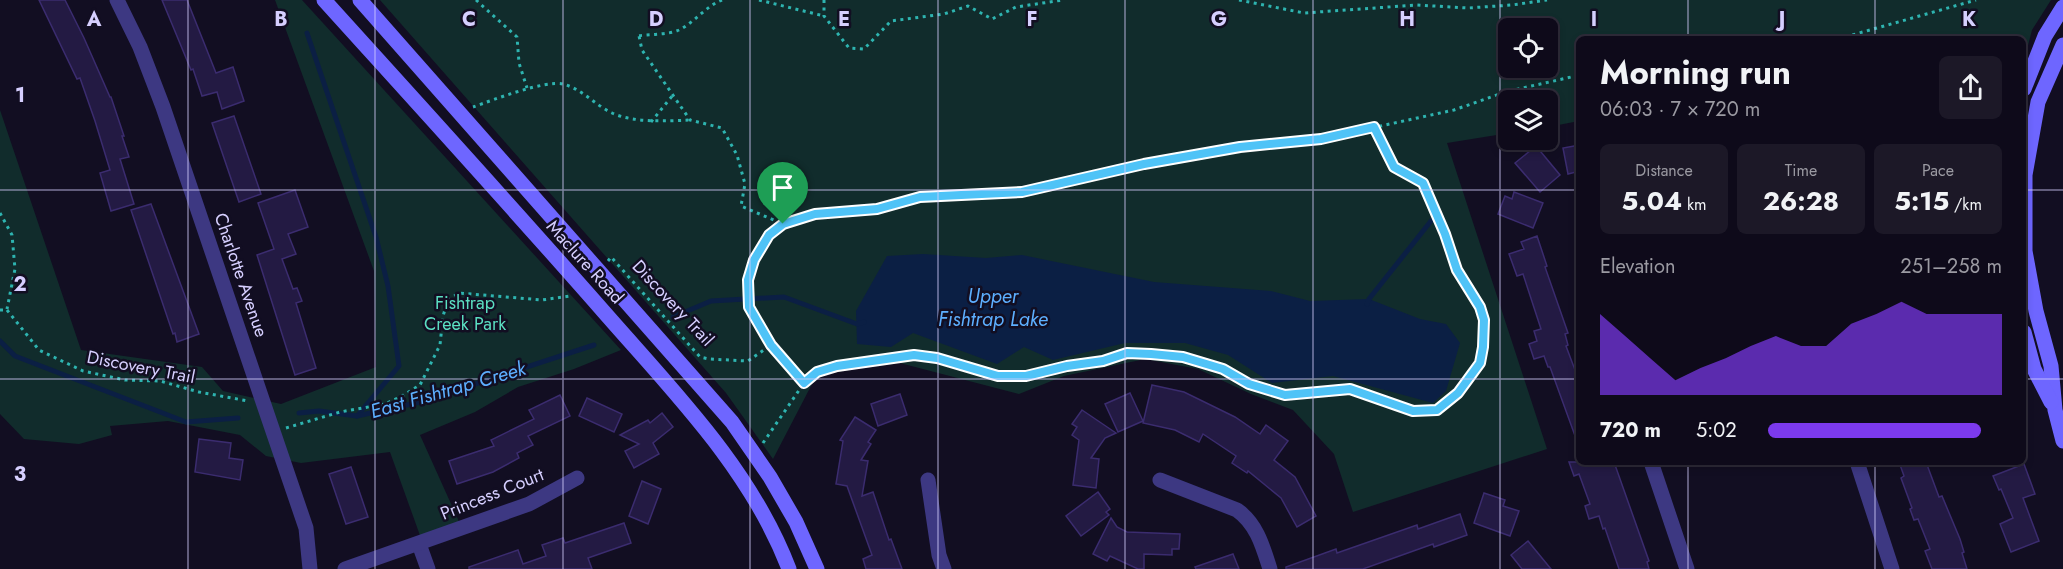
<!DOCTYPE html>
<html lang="en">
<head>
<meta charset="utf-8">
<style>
	:root { --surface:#0e0a1a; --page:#1c1827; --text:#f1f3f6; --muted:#9b9aa2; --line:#2e2b39; --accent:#7c3aed }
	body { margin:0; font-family:Jost,sans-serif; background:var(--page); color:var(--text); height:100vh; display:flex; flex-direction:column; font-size:22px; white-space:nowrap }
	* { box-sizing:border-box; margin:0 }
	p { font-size:20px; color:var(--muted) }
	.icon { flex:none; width:33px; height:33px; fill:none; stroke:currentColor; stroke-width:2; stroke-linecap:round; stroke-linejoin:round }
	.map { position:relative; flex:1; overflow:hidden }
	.details { position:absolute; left:1576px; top:36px; width:450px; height:429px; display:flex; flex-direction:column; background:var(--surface); border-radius:9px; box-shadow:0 3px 9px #0003,0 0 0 2px var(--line) }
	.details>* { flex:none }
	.buttons { position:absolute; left:1498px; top:18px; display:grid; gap:12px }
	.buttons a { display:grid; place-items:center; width:60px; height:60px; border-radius:9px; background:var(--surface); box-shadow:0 3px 9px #0003,0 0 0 2px var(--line); font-size:30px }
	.pin { position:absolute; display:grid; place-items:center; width:51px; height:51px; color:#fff; margin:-62px -26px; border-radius:50% 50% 50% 0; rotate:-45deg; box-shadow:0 0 6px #0007 }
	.pin .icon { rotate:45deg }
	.round { display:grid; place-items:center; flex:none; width:63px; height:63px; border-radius:9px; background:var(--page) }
	.overview { display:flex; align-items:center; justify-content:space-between; height:102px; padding:0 24px }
	h1 { font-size:33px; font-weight:700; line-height:45px }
	.metrics { display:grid; grid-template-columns:repeat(3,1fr); gap:9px; height:102px; padding:6px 24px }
	.metrics div { display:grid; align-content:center; border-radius:9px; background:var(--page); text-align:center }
	.metrics b { font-size:26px; font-weight:700 }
	.metrics small { font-size:16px; font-weight:400 }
	.metrics p { font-size:16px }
	.chart { height:168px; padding:12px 24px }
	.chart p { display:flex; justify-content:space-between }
	.chart svg { width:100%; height:108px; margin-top:6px; fill:var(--accent); opacity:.7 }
	ul { padding:0 24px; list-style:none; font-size:20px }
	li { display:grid; grid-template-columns:96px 72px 1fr; align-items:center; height:45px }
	li i { height:15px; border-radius:8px; background:var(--accent) }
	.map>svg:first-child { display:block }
	.green { fill:#112c2c; fill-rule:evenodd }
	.water { fill:#0b1f44 }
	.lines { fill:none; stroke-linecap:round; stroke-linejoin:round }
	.stream { stroke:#0b1f44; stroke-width:5 }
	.building { fill:#231a43; stroke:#3b2c6f; stroke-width:1.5 }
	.path { stroke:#2eb4b0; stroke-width:3; stroke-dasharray:3 4.5; stroke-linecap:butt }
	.street { stroke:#3d3882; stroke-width:15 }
	.secondary { stroke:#6e66ff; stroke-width:15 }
	.route-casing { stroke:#fff; stroke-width:12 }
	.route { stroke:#4fc3f7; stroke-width:8 }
	.grid { fill:none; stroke:#d6cfff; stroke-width:1.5; stroke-opacity:0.55 }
	.labels { text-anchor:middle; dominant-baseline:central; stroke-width:5; stroke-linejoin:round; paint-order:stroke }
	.street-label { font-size:18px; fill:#d6cfff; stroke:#120e22 }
	.park-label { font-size:18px; fill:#5bdfc2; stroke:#120e22 }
	.water-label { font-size:20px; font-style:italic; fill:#5dafff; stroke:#120e22 }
	.grid-label { font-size:20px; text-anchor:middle; font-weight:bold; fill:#d6cfff; stroke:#120e22; stroke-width:5; stroke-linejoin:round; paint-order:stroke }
</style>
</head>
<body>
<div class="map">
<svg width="2063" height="569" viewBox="0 0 2063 569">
	<rect width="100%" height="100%" fill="#120e22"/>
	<g class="green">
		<path d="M 275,0 L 302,0 L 621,350 L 574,369 L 518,387 L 475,412 L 420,435 L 461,526 L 422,541 L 390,452 L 301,463 L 266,456 L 240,435 L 168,421 L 110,426 L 112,435 L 79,444 L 24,439 L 0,414 L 0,110 L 81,350 L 202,367 L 223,391 L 281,404 L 376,367 L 374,271 Z"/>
		<path d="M 380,0 L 2051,0 L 2032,30 L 2024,61 L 2024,39 L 1580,39 L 1579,121 L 1548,127 L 1548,100 L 1509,100 L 1509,133 L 1447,143 L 1547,449 L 1353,512 L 1334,454 L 1293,410 L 1251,394 L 1198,369 L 1145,359 L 1064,376 L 1019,394 L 896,362 L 825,374 L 812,384 L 773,459 L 726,393 ZM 1509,28 L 1548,28 L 1548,68 L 1509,68 Z"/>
	</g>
	<path class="water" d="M 923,254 L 986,258 L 1022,255 L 1154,282 L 1271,291 L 1310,301 L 1369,299 L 1420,319 L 1446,324 L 1460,343 L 1446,391 L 1433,403 L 1333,376 L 1272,383 L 1228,355 L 1185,343 L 1125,343 L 1053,360 L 1024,347 L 997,364 L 913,333 L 891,347 L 857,344 L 856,311 L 887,256 Z"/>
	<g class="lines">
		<g class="stream">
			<path d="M 307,33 L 376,237 L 388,286 L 399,366 L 357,416"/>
			<path d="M 1367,304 L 1369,299 L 1431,221"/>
			<path d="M 673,317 L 711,301 L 784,297 L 857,324 L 864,322"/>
			<path d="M 0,341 L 15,356 L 186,422 L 238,418"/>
			<path d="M 299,413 L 319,411 L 357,416 L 420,402 L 594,345"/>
		</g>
	</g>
	<g class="building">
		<path d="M 39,0 L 65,0 L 84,38 L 110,97 L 111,97 L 124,136 L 122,136 L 129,157 L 120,159 L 134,204 L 111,211 L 100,173 L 110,170 L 95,121 L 80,78 L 77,79 Z"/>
		<path d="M 162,0 L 187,0 L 216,73 L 233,67 L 244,101 L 222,109 L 217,92 L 202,96 L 193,69 L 191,70 Z"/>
		<path d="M 234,116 L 261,194 L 239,202 L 212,123 Z"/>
		<path d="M 1580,145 L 1580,171 L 1568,174 L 1563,148 Z"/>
		<path d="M 1536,146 L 1560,175 L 1540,192 L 1515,163 Z"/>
		<path d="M 295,190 L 308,227 L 288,234 L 296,254 L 282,259 L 293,289 L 297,288 L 302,301 L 296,303 L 316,368 L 295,375 L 257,255 L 274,249 L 258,203 Z"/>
		<path d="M 1514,192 L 1543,203 L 1533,228 L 1498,214 L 1505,196 L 1512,199 Z"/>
		<path d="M 151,204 L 199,334 L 177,342 L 175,333 L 173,334 L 131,210 Z"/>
		<path d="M 1537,236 L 1547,266 L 1545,267 L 1568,333 L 1565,334 L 1568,345 L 1566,346 L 1575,370 L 1580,369 L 1580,443 L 1578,444 L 1550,367 L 1548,367 L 1544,356 L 1534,359 L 1529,344 L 1537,341 L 1534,331 L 1541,329 L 1523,274 L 1517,276 L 1509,254 L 1524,249 L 1521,242 Z"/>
		<path d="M 1152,385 L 1184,392 L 1235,417 L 1260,434 L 1266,425 L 1288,441 L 1274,460 L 1295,477 L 1316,516 L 1297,527 L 1281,498 L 1248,471 L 1247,473 L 1232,463 L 1236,456 L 1203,434 L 1199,442 L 1175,430 L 1143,423 Z"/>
		<path d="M 1130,393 L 1143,421 L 1118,432 L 1105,404 Z"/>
		<path d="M 900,394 L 907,415 L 878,426 L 871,404 Z"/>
		<path d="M 560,395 L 570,416 L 528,436 L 533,445 L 517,453 L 519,458 L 493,472 L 457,484 L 449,461 L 494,446 L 491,440 L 534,419 L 529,410 Z"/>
		<path d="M 587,398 L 622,414 L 614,432 L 579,416 Z"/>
		<path d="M 1082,410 L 1116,433 L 1105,438 L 1091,458 L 1099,459 L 1096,488 L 1073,485 L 1079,440 L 1072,435 L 1077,427 L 1072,424 Z"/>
		<path d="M 662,413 L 673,427 L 653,443 L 659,454 L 634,468 L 625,451 L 639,444 L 620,435 L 648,420 L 650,423 Z"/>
		<path d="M 855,417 L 876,430 L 868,442 L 871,444 L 861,460 L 868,461 L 862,496 L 873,492 L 889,540 L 891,539 L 902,569 L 866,569 L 863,559 L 872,555 L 847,486 L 836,484 L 843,441 L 840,440 Z"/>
		<path d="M 199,439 L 231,443 L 229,458 L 243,460 L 240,480 L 195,472 Z"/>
		<path d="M 1569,462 L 1614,462 L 1649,561 L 1647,562 L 1649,569 L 1619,569 L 1605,528 L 1603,529 L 1599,516 L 1589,519 L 1585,506 L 1590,504 L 1579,474 L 1574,476 Z"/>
		<path d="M 1899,462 L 1926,462 L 1939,497 L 1942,496 L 1960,539 L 1964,552 L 1962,553 L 1967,569 L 1932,569 L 1925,551 L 1930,549 L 1918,519 L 1914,520 L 1910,509 L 1912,508 L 1901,478 L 1904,476 Z"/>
		<path d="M 2024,464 L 2035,494 L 2023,498 L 2039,541 L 2011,552 L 2000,524 L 2013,518 L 2001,489 L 1999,490 L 1993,476 Z"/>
		<path d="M 351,467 L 368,517 L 346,524 L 329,474 Z"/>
		<path d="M 642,481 L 661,489 L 648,524 L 629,516 Z"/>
		<path d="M 1098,492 L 1110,509 L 1106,512 L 1109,515 L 1081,536 L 1066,516 Z"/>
		<path d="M 1484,493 L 1505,500 L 1503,506 L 1519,511 L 1510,536 L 1474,523 Z"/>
		<path d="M 1460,514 L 1467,535 L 1434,547 L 1433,544 L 1363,569 L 1286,569 L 1286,567 L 1336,549 L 1337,553 L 1417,525 L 1418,529 Z"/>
		<path d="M 1111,518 L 1117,527 L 1127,532 L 1180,534 L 1179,549 L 1172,549 L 1172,555 L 1144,554 L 1144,569 L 1138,569 L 1110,556 L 1107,561 L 1093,554 Z"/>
		<path d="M 624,523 L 631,543 L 588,558 L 592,569 L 469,569 L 469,567 L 518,550 L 523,564 L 546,556 L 542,545 L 563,538 L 565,543 Z"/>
		<path d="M 1528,541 L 1551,569 L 1522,569 L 1511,555 Z"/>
		<path d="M 1233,554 L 1239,569 L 1196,569 L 1195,567 Z"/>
	</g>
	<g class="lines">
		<g class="path">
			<path d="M 476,0 L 517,37 L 519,63 L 527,88"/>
			<path d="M 722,0 C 706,6 695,22 679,30 C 668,35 650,34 637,36 L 639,36 L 642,50 L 690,120 L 722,128 L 737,155 L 745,184 L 741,206 L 783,224"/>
			<path d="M 759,0 L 824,16"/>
			<path d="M 824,0 L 824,16 L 849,48 L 864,49 L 891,21 L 944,14 L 968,6 L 992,19 L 1016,7 L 1063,0"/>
			<path d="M 1239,0 L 1304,13 L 1417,5 L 1468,8 L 1512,5 L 1547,0"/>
			<path d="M 1838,39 L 1976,0"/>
			<path d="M 473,107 C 493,100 544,80 563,84 C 582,89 595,105 612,113 C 634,123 666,121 690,120"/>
			<path d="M 651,122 L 673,95"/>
			<path d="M 0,213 L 12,235 L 15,269 L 7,309"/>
			<path d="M 608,261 L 611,257 L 700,357 L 709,359 L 748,361 L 771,345 L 749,307 L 748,280 L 754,260 L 769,235 L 783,224 L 815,214 L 877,209 L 920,197 L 1022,192 L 1144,164 L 1240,147 L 1321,139 L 1454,110 L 1505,92 L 1580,75"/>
			<path d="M 0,310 L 7,310"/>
			<path d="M 7,310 L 39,350 L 83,371 L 125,380 L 160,381 L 199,392 L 248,401"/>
			<path d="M 771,345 L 804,383"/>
			<path d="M 286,428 L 340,412 L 385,404 L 402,396 L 420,385 L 440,345 L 443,316 L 448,300 L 459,293 L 542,300 L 570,296"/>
			<path d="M 763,443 L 804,383 L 817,372 L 837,366 L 914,355 L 937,358 L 998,376 L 1026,376 L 1067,366 L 1103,361 L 1127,353 L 1183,357 L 1223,369 L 1249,384 L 1285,395 L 1350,389 L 1413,411 L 1437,410 L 1458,393 L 1480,363 L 1483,347 L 1484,320 L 1480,307 L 1457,270 L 1445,234 L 1423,183 L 1394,167 L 1374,127"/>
		</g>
		<g class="street">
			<path d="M 117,0 L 140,47 L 163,107 L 263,402 L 306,528 L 310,569"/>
			<path d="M 1651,462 L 1687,569"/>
			<path d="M 1857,462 L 1892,569"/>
			<path d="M 928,480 L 939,555 L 944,569"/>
			<path d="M 1160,480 L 1237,510 C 1257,524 1263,547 1270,569"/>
			<path d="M 419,544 L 428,569"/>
			<path d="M 345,569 L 529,504 L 577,478"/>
		</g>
		<g class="secondary">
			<path d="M 324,0 C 418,104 512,207 604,312 C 673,391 751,469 789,569"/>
			<path d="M 360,0 L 732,422 L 770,477 L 796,522 L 817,569"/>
			<path d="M 2063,45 L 2038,102 L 2025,175 L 2025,251 L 2036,311 L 2051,366 L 2055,410 L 2063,441"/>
			<path d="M 2024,89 L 2045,36 L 2063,7"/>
			<path d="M 2024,332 L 2034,369 L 2051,402"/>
		</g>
	</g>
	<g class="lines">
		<g class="route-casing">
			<path id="route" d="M 1374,127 L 1394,167 L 1423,183 L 1445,234 L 1457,270 L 1480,307 L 1484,320 L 1483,347 L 1480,363 L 1458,393 L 1437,410 L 1413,411 L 1350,389 L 1285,395 L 1249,384 L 1223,369 L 1183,357 L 1151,354 L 1127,353 L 1103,361 L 1067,366 L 1026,376 L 998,376 L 937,358 L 914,355 L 837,366 L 817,372 L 804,383 L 771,345 L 749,307 L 748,280 L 754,260 L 769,235 L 783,224 L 815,214 L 877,209 L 920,197 L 1022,192 L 1144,164 L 1240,147 L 1321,139 Z"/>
		</g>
		<use href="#route" class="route"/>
	</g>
	<path class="grid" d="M 188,0 L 188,569M 375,0 L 375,569M 563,0 L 563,569M 750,0 L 750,569M 938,0 L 938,569M 1125,0 L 1125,569M 1313,0 L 1313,569M 1500,0 L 1500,569M 1688,0 L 1688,39M 1875,0 L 1875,39M 0,190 L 1580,190M 2024,190 L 2063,190M 0,379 L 1580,379M 2024,379 L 2063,379M 1688,462 L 1688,569M 1875,462 L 1875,569"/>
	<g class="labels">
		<g class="street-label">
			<text transform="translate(585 262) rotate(48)">Maclure Road</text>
			<text transform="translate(241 275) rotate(71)">Charlotte Avenue</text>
			<text transform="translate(673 303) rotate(47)">Discovery Trail</text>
			<text transform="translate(141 367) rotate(11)">Discovery Trail</text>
			<text transform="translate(492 494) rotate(-22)">Princess Court</text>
		</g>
		<g class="park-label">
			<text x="465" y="303">Fishtrap<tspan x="465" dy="21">Creek Park</tspan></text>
		</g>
		<g class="water-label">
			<text x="993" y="296">Upper<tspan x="993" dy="23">Fishtrap Lake</tspan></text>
			<text transform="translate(448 390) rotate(-16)">East Fishtrap Creek</text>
		</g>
	</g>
	<g class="grid-label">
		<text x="94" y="26">A</text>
		<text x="281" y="26">B</text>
		<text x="469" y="26">C</text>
		<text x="656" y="26">D</text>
		<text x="844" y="26">E</text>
		<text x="1032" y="26">F</text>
		<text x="1219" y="26">G</text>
		<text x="1407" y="26">H</text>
		<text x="1594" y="26">I</text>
		<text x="1782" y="26">J</text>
		<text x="1969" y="26">K</text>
		<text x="20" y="102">1</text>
		<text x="20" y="291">2</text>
		<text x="20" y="481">3</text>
	</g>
</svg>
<div class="buttons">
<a><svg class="icon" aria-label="locate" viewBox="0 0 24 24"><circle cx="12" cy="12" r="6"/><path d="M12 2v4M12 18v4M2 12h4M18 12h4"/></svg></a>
<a><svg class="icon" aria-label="layers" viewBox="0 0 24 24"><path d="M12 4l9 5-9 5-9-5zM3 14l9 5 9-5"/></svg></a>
</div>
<div class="pin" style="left:783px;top:224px;background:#1e9e55"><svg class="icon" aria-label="arrive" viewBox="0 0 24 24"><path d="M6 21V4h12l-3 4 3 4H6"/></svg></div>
<section class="details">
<div class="overview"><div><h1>Morning run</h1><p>06:03 · 7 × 720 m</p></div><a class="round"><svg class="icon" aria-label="share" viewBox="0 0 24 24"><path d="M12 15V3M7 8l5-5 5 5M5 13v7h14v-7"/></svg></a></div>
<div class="metrics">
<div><p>Distance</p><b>5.04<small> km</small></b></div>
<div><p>Time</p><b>26:28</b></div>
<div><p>Pace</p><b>5:15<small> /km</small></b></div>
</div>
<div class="chart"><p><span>Elevation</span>251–258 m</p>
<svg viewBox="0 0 160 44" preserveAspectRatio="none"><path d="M0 44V11L10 20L20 29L30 38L40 33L50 29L60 24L70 20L80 24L90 24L100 15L110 11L120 6L130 11L140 11L150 11L160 11V44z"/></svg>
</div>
<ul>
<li><b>720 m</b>5:02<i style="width:91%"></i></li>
</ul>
</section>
</div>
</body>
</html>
